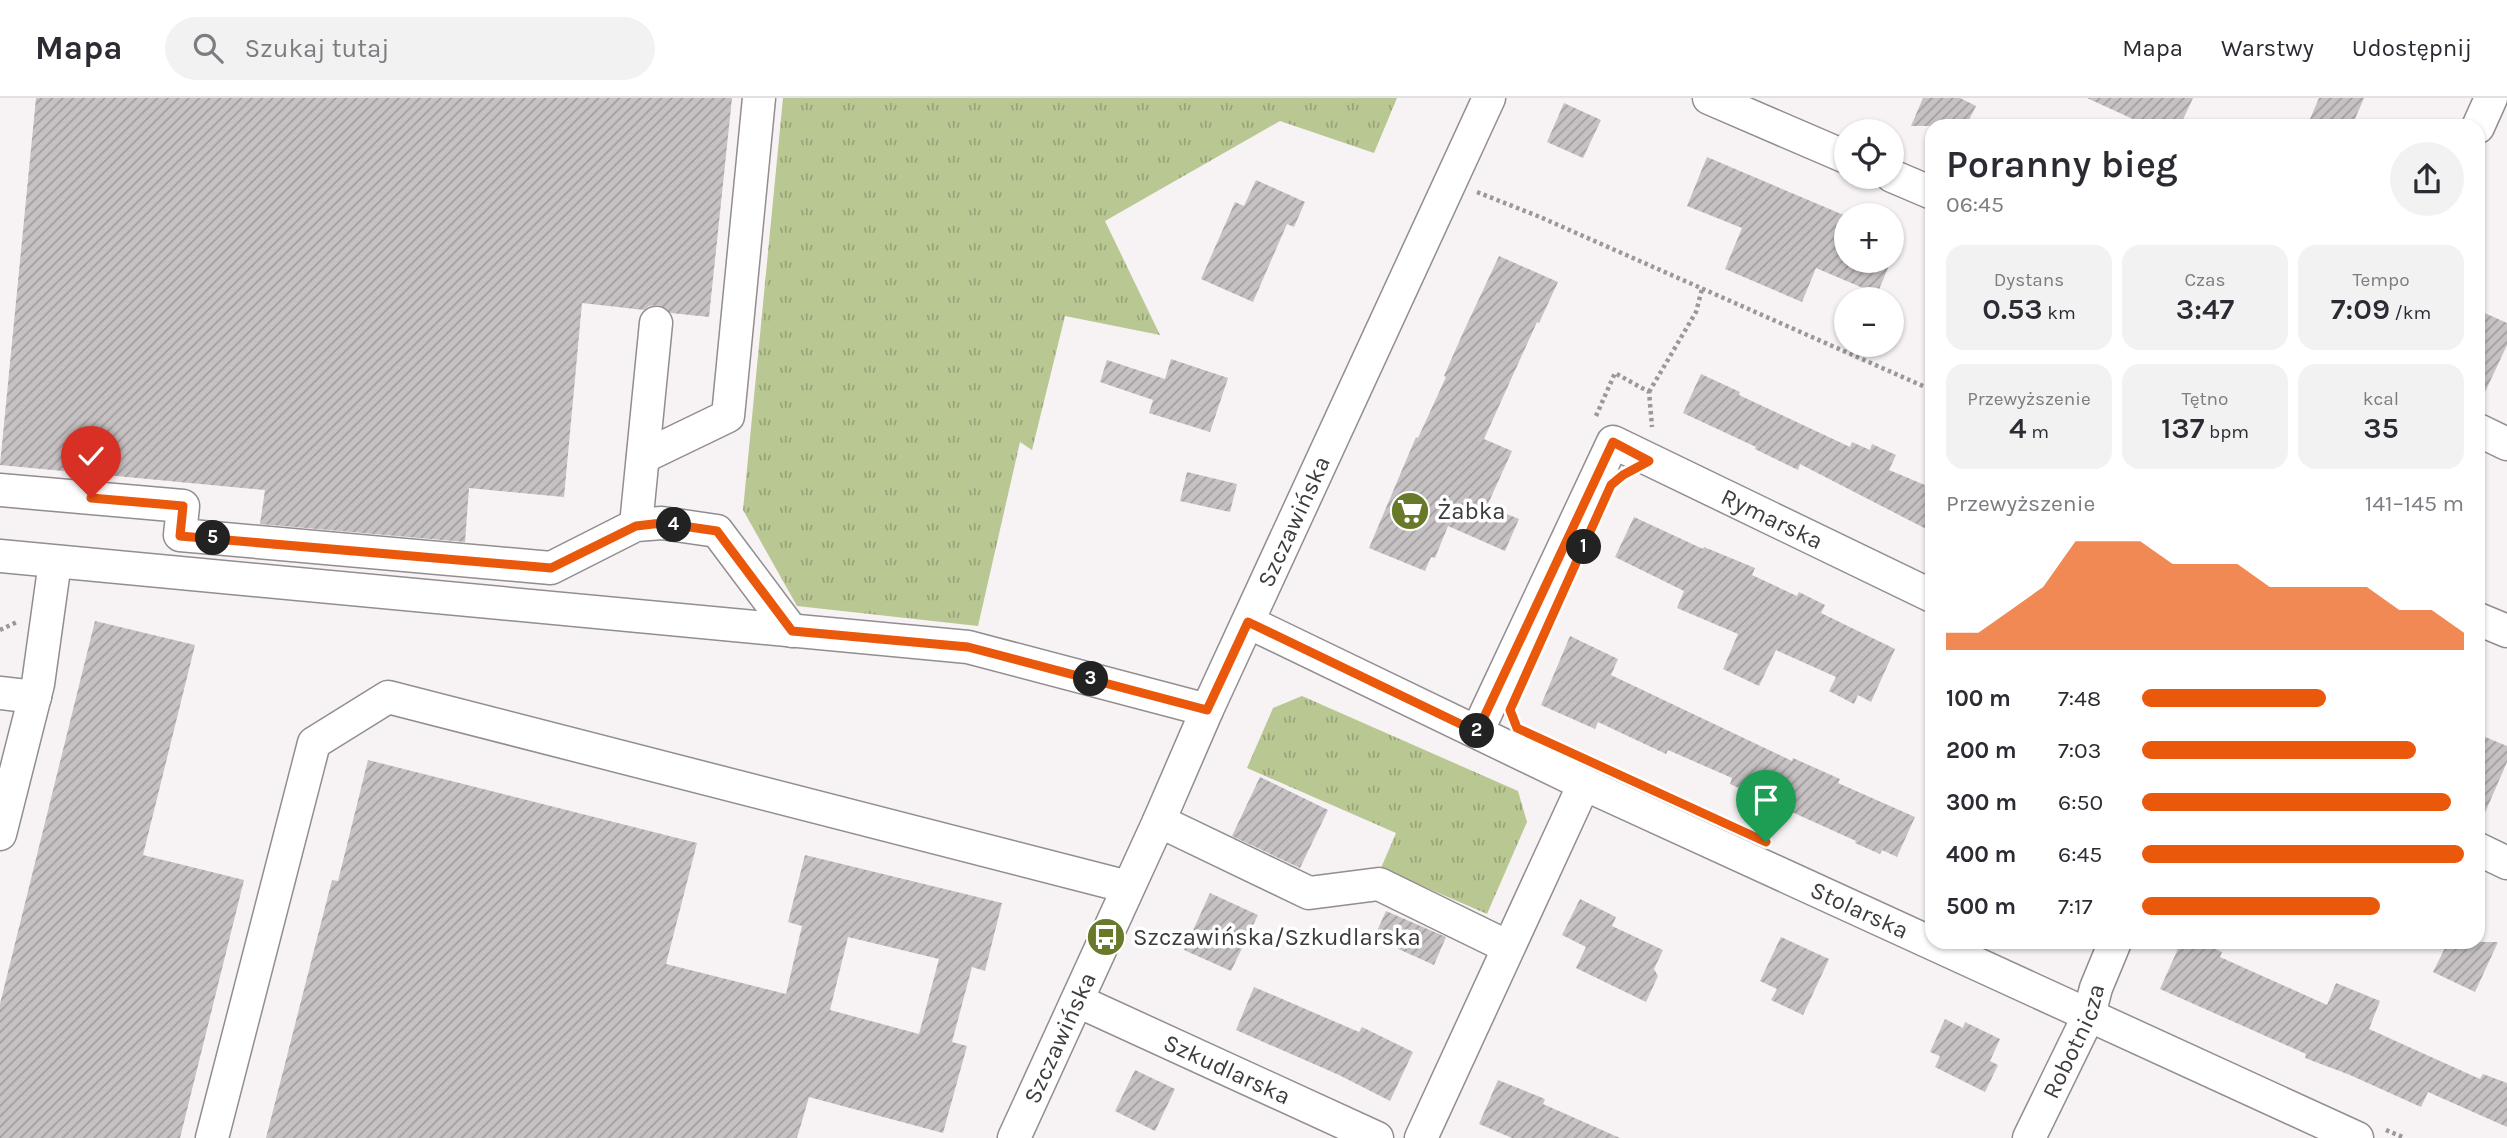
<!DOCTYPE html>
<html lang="pl">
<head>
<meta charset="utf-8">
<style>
	:root { --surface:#fff; --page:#f2f2f3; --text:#2b2b33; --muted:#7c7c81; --line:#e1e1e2; --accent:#ea580c }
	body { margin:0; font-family:Karla,sans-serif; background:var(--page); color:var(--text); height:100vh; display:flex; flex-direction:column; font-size:26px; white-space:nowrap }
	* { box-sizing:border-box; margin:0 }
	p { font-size:23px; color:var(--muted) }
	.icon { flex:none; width:38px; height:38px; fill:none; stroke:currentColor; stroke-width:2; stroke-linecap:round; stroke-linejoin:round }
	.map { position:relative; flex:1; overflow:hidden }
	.panel { position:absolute; left:1925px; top:21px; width:560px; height:830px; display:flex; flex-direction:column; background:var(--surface); border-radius:21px; box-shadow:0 2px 5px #0004 }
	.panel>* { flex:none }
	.fabs { position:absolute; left:1834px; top:21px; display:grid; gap:14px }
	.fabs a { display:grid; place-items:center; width:70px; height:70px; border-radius:50%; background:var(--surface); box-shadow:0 2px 5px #0004; font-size:35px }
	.pin { position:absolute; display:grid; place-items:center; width:60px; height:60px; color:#fff; margin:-72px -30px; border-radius:50% 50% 50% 0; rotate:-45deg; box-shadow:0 0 7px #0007 }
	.pin .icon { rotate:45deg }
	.km { position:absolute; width:35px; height:35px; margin:-18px; border-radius:50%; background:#222; color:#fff; font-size:19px; line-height:35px; text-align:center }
	.round { display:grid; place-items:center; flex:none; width:74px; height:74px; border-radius:37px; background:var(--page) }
	.head { display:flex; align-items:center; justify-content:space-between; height:119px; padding:0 21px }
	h1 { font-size:38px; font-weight:600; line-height:52px }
	.stats { display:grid; grid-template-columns:repeat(3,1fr); gap:10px; height:119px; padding:7px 21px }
	.stats div { display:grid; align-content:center; border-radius:18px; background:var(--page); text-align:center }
	.stats b { font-size:30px; font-weight:600 }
	.stats small { font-size:19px; font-weight:400 }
	.stats p { font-size:19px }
	.chart { height:196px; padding:14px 21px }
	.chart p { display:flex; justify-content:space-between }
	.chart svg { width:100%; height:126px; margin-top:7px; fill:var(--accent); opacity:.7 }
	ul { padding:0 21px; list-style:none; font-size:23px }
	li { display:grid; grid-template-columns:112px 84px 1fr; align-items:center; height:52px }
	li i { height:18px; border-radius:9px; background:var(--accent) }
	header { display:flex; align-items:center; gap:42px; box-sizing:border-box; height:98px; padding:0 35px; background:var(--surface); border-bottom:2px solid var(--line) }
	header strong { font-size:33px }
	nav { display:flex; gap:38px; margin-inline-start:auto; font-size:24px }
	.search { width:490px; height:63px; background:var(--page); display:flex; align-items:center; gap:18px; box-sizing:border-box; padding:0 24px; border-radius:38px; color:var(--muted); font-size:26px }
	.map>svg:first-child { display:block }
	.grass { fill:url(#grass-tufts) }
	.building { fill:url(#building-hatch); fill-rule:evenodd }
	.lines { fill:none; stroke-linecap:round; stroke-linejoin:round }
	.minor-casing { stroke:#928d8f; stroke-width:35 }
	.path { stroke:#9c989a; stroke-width:4.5; stroke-dasharray:3.5 3.5; stroke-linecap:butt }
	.minor { stroke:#fff; stroke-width:32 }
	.route-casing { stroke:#fff; stroke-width:14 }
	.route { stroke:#ea580c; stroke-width:9 }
	.labels { text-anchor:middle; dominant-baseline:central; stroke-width:7; stroke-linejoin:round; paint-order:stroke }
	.poi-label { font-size:24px; fill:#3e3c3d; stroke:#fff; text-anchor:start }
	.street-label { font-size:24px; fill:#3e3c3d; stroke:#fff }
</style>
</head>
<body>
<header>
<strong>Mapa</strong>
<div class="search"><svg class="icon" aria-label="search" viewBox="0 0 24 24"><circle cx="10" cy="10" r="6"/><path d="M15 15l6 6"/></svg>Szukaj tutaj</div>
<nav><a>Mapa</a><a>Warstwy</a><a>Udostępnij</a></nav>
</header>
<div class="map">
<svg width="2507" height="1040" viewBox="0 0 2507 1040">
	<defs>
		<pattern id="grass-tufts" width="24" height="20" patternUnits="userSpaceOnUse" patternTransform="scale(1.75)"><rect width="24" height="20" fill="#b9c793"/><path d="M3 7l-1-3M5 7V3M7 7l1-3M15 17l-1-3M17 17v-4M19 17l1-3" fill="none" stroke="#98a379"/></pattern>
		<pattern id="building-hatch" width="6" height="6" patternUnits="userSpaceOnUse" patternTransform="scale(1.75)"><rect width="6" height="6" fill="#c6c1c2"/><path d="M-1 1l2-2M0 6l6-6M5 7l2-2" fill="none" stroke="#a29e9f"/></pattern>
	</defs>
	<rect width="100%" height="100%" fill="#f7f2f4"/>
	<g class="grass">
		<path d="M 783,0 L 1397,0 L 1374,55 L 1280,23 L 1105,123 L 1160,237 L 1065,218 L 1032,352 L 1020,344 L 978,528 L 797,508 L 743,412 Z"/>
		<path d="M 1302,598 L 1518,693 L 1527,724 L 1487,816 L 1381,770 L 1396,735 L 1247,670 L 1273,610 Z"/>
	</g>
	<g class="building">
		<path d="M 36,0 L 732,0 L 709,219 L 671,215 L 658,207 L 649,208 L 644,212 L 582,205 L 564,399 L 469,390 L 465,444 L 260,426 L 265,392 L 0,367 Z"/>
		<path d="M 1923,0 L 1960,0 L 1976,8 L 1966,28 L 1911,28 Z"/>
		<path d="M 2087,0 L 2193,0 L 2180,28 L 2148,28 Z"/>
		<path d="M 2319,0 L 2364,0 L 2352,28 L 2307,28 Z"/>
		<path d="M 1564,5 L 1601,22 L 1583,60 L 1547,44 Z"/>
		<path d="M 1707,59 L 1846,118 L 1846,163 L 1891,163 L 1877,196 L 1816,170 L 1802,204 L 1725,171 L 1742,130 L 1687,108 Z"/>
		<path d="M 1256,82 L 1305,104 L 1294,129 L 1287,126 L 1253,204 L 1201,181 L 1235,104 L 1244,108 Z"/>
		<path d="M 1892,138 L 1900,142 L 1892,161 Z"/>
		<path d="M 1499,158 L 1558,184 L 1539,225 L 1537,224 L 1484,341 L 1512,353 L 1487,408 L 1519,421 L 1505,453 L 1448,428 L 1435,460 L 1431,459 L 1425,473 L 1369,450 L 1416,339 L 1418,340 L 1446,279 L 1444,278 L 1462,237 Z"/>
		<path d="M 2478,212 L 2507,225 L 2507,247 L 2478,309 Z"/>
		<path d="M 1171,261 L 1228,280 L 1210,334 L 1149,315 L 1153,302 L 1100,284 L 1107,262 L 1165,281 Z"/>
		<path d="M 1701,276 L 1740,294 L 1739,297 L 1850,349 L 1852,344 L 1870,352 L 1872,346 L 1896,357 L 1889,372 L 1932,390 L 1932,434 L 1800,366 L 1798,372 L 1755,351 L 1756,349 L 1683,315 Z"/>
		<path d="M 1187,374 L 1237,386 L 1230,414 L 1180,403 Z"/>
		<path d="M 1634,419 L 1703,451 L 1704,449 L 1755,470 L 1752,477 L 1797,498 L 1799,494 L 1825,507 L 1821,515 L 1895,551 L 1871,604 L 1858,597 L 1854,606 L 1829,593 L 1836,579 L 1776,552 L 1759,588 L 1723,571 L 1738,536 L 1677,510 L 1684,493 L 1615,459 Z"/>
		<path d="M 95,523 L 195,547 L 143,757 L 244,782 L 180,1040 L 0,1040 L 0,906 Z"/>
		<path d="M 1570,538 L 1618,561 L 1611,577 L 1792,663 L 1793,660 L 1840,681 L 1838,685 L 1915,719 L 1897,759 L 1882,752 L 1880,756 L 1855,745 L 1856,743 L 1730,686 L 1732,680 L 1668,652 L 1666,656 L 1598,624 L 1595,631 L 1541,607 Z"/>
		<path d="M 2478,636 L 2507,648 L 2507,664 L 2478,731 Z"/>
		<path d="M 368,662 L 697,745 L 666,866 L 786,896 L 802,828 L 788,824 L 805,757 L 1002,805 L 985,873 L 972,869 L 952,944 L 967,948 L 943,1035 L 809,999 L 797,1040 L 266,1040 L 332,782 L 338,783 ZM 848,839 L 939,861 L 919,936 L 830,912 Z"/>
		<path d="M 1260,679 L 1328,712 L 1300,770 L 1232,738 Z"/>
		<path d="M 1210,795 L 1258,817 L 1231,873 L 1184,852 Z"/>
		<path d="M 1580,801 L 1616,819 L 1612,828 L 1663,852 L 1654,871 L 1658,878 L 1646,904 L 1576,870 L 1586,849 L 1562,837 Z"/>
		<path d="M 1386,813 L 1446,839 L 1434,867 L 1374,840 Z"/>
		<path d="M 1781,839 L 1829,861 L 1803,917 L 1771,902 L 1777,891 L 1760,883 Z"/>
		<path d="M 2181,844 L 2199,844 L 2222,854 L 2220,859 L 2327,907 L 2336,885 L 2380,903 L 2369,931 L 2480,981 L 2483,976 L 2507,985 L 2507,1029 L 2428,994 L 2421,1009 L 2350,977 L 2305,960 L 2306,956 L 2160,891 Z"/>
		<path d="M 2448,844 L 2498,844 L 2475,894 L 2433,874 Z"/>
		<path d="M 1254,889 L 1359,934 L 1362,929 L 1413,954 L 1390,1003 L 1339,977 L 1236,932 Z"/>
		<path d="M 1945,921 L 1963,930 L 1965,924 L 2000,941 L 1990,963 L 1998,967 L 1985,994 L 1935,969 L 1940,958 L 1930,954 Z"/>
		<path d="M 1135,972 L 1175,991 L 1155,1033 L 1115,1013 Z"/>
		<path d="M 1498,982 L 1545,1001 L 1543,1006 L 1620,1040 L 1512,1040 L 1479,1026 Z"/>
	</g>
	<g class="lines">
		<g class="minor-casing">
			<g id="minor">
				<path d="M 1709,0 L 1846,59"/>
				<path d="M 2478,29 L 2491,0"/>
				<path d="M 1892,78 L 1932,95"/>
				<path d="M 2478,332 L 2507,346"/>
				<path d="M 643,359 L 728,318 L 759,0"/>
				<path d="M 0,392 L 183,408 L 180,437 L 551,470 L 636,427 L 662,425 L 717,433 L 792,533"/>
				<path d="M 636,427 L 656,225"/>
				<path d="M 0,458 L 968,549 L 1207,612"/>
				<path d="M 2478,521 L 2507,533"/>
				<path id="s1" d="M 1248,524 L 1584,686 L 2357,1040"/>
				<path d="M 0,595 L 35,599"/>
				<path id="s2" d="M 1477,634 L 1613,344 L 1932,498"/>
				<path d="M 1159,723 L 1309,795 L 1379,786 L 1508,849"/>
				<path d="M 0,736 L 38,586 L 55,464"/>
				<path d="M 2478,751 L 2507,765"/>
				<path id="s3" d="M 1078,903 L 1377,1040"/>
				<path d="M 212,1040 L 314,645 L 388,599 L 1128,789"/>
				<path id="s4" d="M 1014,1040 L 1159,723 L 1207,612 L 1489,0"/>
				<path d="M 1421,1040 L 1584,686"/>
				<path id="s5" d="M 2029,1040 L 2089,917 L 2096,890 L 2115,844"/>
			</g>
		</g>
		<g class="path">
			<path d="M 1477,94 L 1540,119 L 1932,292"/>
			<path d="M 1649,294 L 1696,214 L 1702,191"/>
			<path d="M 1596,318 L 1615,275 L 1649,294 L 1652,329"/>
			<path d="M 0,532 L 17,524"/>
			<path d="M 2386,1032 L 2405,1040"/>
		</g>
		<use href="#minor" class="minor"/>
	</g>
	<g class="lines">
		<g class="route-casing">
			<path id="route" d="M 91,400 L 183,408 L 180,438 L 551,470 L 636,428 L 662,425 L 717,433 L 792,533 L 968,549 L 1207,612 L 1248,524 L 1477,634 L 1613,344 L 1649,363 L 1623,377 L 1611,387 L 1510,612 L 1517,630 L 1766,744"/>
		</g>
		<use href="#route" class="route"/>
	</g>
	<defs>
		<g id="supermarket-disc" transform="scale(2.0125)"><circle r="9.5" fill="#687a29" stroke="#fff"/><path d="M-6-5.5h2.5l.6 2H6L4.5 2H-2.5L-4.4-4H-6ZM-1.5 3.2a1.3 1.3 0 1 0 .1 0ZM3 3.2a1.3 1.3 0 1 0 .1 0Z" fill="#fff"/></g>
		<g id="bus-disc" transform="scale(2.0125)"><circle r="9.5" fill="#687a29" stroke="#fff"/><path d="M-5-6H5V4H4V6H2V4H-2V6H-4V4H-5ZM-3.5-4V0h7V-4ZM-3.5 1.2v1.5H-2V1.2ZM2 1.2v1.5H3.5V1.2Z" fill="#fff"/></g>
	</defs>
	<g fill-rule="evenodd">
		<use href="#supermarket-disc" x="1410" y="413"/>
		<use href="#bus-disc" x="1106" y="839"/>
	</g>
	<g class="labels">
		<g class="poi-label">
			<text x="1437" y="413">Żabka</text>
			<text x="1133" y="839">Szczawińska/Szkudlarska</text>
		</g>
		<g class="street-label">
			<text stroke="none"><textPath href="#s2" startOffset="497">Rymarska</textPath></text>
			<text stroke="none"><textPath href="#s4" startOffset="677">Szczawińska</textPath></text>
			<text stroke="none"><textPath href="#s1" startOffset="676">Stolarska</textPath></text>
			<text stroke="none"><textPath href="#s4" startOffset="110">Szczawińska</textPath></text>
			<text stroke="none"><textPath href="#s5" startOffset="107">Robotnicza</textPath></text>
			<text stroke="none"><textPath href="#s3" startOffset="164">Szkudlarska</textPath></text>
		</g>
	</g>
</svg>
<div class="fabs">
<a><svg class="icon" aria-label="locate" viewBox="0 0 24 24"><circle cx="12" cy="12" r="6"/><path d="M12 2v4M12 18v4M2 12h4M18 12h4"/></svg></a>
<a>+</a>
<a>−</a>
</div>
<div class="pin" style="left:1766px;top:744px;background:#1e9e55"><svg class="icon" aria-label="arrive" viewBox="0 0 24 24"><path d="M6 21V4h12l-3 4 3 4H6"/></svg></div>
<div class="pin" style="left:91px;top:400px;background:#d93025"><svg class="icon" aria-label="check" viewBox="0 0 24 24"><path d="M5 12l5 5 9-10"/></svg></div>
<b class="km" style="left:1584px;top:449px">1</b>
<b class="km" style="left:1477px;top:633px">2</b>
<b class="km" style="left:1091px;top:581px">3</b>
<b class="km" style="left:674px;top:427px">4</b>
<b class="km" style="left:213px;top:440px">5</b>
<section class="panel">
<div class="head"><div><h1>Poranny bieg</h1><p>06:45</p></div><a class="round"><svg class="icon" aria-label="share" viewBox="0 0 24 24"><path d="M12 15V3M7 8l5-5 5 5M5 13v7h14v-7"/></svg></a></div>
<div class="stats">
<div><p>Dystans</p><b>0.53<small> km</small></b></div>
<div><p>Czas</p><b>3:47</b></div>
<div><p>Tempo</p><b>7:09<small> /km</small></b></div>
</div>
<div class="stats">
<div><p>Przewyższenie</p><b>4<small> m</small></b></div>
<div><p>Tętno</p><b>137<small> bpm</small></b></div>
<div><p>kcal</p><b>35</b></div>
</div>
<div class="chart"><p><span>Przewyższenie</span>141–145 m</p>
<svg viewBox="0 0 160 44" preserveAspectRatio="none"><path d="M0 44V38L10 38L20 30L30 22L40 6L50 6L60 6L70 14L80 14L90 14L100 22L110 22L120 22L130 22L140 30L150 30L160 38V44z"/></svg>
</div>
<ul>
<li><b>100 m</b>7:48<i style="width:57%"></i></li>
<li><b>200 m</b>7:03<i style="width:85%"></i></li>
<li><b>300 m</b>6:50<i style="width:96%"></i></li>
<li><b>400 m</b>6:45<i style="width:100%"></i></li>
<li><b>500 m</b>7:17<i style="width:74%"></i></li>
</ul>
</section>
</div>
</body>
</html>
